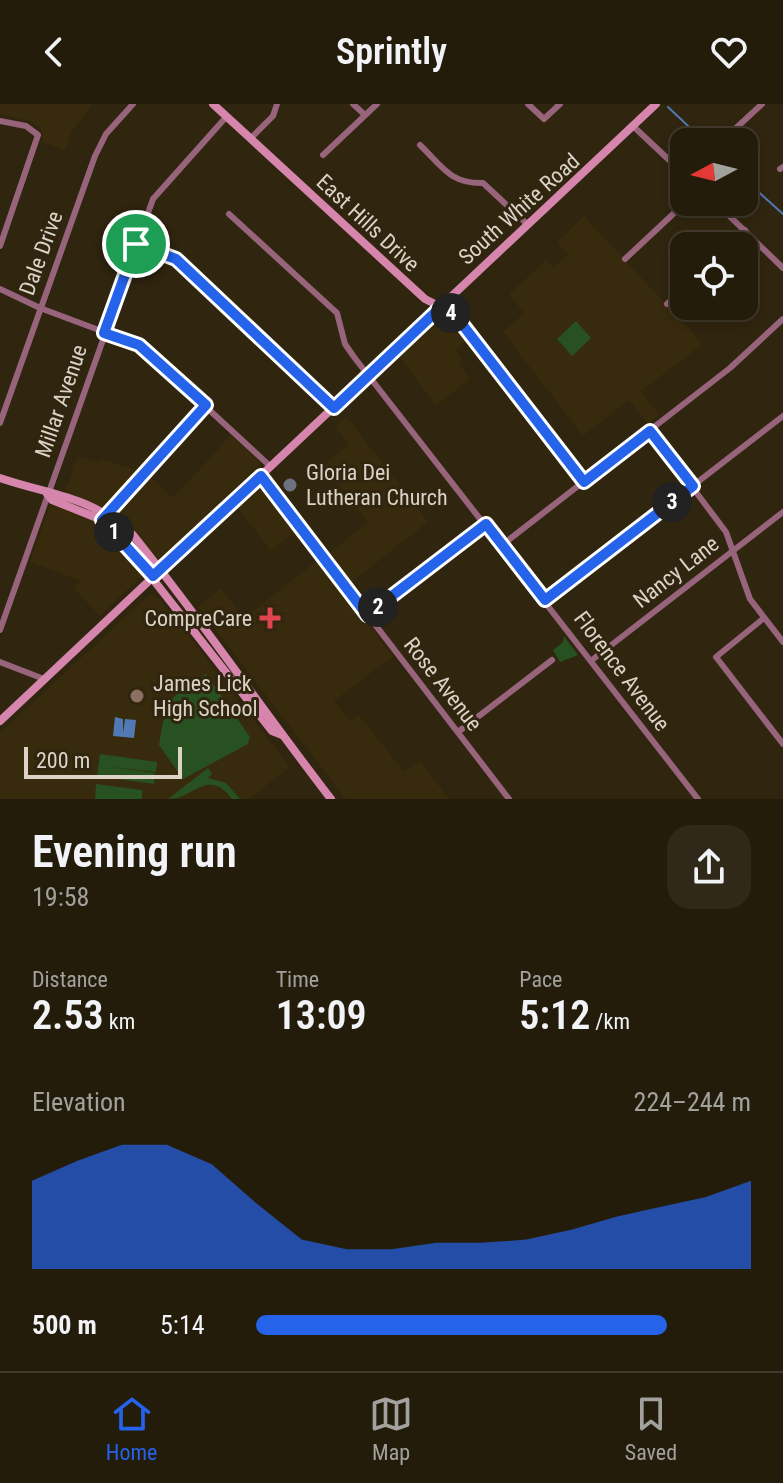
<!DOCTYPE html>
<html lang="en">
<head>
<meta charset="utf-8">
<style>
	:root { --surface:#241c0b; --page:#302919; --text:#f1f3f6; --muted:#a3a19d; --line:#413a2c; --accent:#2563eb }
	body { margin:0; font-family:"Roboto Condensed",sans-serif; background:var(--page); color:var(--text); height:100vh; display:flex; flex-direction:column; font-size:30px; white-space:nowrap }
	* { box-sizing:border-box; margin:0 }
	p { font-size:26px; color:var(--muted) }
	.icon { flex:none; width:44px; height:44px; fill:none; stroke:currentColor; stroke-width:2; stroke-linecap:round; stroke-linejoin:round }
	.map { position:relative; height:695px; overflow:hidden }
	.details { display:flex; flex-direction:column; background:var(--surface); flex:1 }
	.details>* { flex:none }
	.needle { width:52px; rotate:263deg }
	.buttons { position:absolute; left:670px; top:24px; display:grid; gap:16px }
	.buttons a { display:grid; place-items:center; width:88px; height:88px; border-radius:16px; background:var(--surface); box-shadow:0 4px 12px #0003,0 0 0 2px var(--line); font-size:40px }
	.scale { position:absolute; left:24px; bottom:20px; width:158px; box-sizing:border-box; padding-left:8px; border:4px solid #dad3c6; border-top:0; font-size:22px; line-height:28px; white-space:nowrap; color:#dad3c6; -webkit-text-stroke:6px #30250f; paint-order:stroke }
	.pin { position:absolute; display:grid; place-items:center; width:68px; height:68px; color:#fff; margin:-34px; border:4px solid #fff; border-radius:50%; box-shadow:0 2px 8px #0007 }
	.km { position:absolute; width:40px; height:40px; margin:-20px; border-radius:50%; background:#222; color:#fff; font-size:22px; line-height:40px; text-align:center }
	.round { display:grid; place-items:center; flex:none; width:84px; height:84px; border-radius:24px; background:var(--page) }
	.overview { display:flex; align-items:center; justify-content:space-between; height:136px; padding:0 32px }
	h1 { font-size:44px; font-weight:600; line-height:60px }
	.stats { display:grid; grid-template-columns:repeat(3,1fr); gap:12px; height:136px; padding:8px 32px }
	.stats div { display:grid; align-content:center }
	.stats b { font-size:40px; font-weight:600 }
	.stats small { font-size:22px; font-weight:400 }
	.stats p { font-size:22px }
	.chart { height:224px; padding:16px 32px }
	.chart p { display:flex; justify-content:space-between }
	.chart svg { width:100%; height:144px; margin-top:8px; fill:var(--accent); opacity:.7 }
	ul { padding:0 32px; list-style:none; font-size:26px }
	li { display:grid; grid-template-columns:128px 96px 1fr; align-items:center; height:60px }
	li i { height:20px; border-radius:10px; background:var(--accent) }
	header { display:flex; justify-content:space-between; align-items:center; height:104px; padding:0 32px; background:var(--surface); font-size:36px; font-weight:600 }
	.menu { display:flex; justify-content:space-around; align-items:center; height:112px; border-top:2px solid var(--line); background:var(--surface); font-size:22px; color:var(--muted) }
	.menu a { display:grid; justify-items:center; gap:4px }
	.menu .on { color:var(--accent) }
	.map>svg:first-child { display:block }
	.built { fill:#382a0c }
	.green { fill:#285122 }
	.water { fill:#5179b3 }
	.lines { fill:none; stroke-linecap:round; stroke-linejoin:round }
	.stream { stroke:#5179b3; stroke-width:2 }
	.street { stroke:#97647c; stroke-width:6 }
	.secondary { stroke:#d686ad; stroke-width:8 }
	.route-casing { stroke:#fff; stroke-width:16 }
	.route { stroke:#2563eb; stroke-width:10 }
	.worship-dot { fill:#6b7280; stroke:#30250f; stroke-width:3 }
	.health-dot { fill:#e0444e; stroke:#30250f; stroke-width:3 }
	.education-dot { fill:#8d6e63; stroke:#30250f; stroke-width:3 }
	.labels { text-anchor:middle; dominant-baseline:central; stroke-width:6; stroke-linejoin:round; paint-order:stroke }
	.street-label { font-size:22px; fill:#dad3c6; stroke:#30250f }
	.poi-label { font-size:22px; fill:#dad3c6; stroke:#30250f; text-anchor:start }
</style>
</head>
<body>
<header><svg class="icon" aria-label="back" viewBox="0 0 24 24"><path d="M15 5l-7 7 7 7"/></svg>Sprintly<svg class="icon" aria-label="heart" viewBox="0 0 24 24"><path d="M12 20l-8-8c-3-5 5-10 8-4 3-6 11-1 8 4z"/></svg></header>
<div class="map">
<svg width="783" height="695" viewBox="0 0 783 695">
	<rect width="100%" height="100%" fill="#30250f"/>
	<g class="built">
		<path d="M 0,0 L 92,0 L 71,29 L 65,46 L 43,38 L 42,26 L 32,17 L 0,10 Z"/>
		<path d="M 584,112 L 703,240 L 641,287 L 659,311 L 648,320 L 629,296 L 583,332 L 503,228 L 524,209 L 509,190 L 546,156 L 553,164 L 568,151 L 557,138 Z"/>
		<path d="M 448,212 L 468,236 L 455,246 L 462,255 L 458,259 L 470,275 L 436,301 L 399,252 L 442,213 Z"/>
		<path d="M 346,312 L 428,418 L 349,480 L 327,451 L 368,418 L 324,361 L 349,341 L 336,323 Z"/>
		<path d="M 231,331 L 261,359 L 100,512 L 74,485 L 81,477 L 30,458 L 50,401 L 59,404 L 78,352 L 99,359 L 101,355 L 146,369 L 173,394 Z"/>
		<path d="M 261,385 L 296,428 L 271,447 L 237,403 Z"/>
		<path d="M 318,456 L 393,552 L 334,597 L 350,617 L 359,611 L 404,668 L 420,657 L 449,695 L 346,695 L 198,503 L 221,484 L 244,514 Z"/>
		<path d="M 150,490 L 160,495 L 290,663 L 249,695 L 0,695 L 0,629 Z"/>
	</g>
	<g class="green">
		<path d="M 576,217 L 591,234 L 572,252 L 557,235 Z"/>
		<path d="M 564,532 L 578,551 L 560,558 L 553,546 L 563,538 Z"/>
		<path d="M 206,570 L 250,633 L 248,640 L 183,675 L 159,641 L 163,617 L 169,612 L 171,595 Z"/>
		<path d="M 100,650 L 157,658 L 156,668 L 106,662 L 155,669 L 154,680 L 97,672 Z"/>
		<path d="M 208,664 L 212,670 L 208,674 L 226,679 L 240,695 L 232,695 C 208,663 194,695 168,695 Z"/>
		<path d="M 96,680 L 142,686 L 142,695 L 95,695 Z"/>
	</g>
	<path class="water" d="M 115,613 L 123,615 L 123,629 L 125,615 L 136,616 L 134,634 L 113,632 Z"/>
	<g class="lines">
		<g class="stream">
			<path d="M 668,3 L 705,38"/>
			<path d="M 744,75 L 783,110"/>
		</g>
		<g class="street">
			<path d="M 353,0 L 365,11"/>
			<path d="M 528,0 L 544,15 L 560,0"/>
			<path d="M 0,17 L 26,22 L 38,31 L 0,142"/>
			<path d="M 634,23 L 684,70"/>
			<path d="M 735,25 L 762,0"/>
			<path d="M 251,34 L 273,12 L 277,0"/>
			<path d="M 420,41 C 442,62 450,80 483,79 L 526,119"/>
			<path d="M 323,51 L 377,0"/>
			<path d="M 780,65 L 783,63"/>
			<path d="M 715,98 L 783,164"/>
			<path d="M 229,110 L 337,209 L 345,240 L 354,253 L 698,695"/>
			<path d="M 136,140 L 176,155 L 334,304"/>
			<path d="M 729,142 L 745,126"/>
			<path d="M 625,155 L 686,98"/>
			<path d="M 0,185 L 40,204 L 139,241 L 271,363"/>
			<path d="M 667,200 L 684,184"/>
			<path d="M 441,203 L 455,211 L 584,378"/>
			<path d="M 0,319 L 95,52 L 106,30 L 133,0"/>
			<path d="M 650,327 L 726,428 L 750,495 L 783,538"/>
			<path d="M 261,372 L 509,695"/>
			<path d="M 109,409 L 206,301"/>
			<path d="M 502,441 L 730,264 L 783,215"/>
			<path d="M 545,496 L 783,312"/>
			<path d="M 367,511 L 486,420"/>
			<path d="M 764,514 L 716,553 L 783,640"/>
			<path d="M 0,526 L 153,95 L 227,12"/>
			<path d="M 592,556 L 783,408"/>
			<path d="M 0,558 L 44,575"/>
			<path d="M 458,628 L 552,556"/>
		</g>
		<g class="secondary">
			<path d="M 213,0 L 425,195 L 441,203"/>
			<path d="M 0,374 C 53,392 89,391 133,431 C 202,517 264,608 331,695"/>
			<path d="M 47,390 L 52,396 L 102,416 L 119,432 L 272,627 L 282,631"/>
			<path d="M 0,617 L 656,0"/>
		</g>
	</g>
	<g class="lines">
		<g class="route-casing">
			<path id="route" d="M 136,140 L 176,155 L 334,304 L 441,203 L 455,211 L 584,378 L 650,327 L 693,382 L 545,496 L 486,420 L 367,511 L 261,372 L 153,472 L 102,416 L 206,301 L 139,241 L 104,229 Z"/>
		</g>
		<use href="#route" class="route"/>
	</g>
	<circle class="worship-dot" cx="290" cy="381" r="8"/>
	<path class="health-dot" d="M266 502h8v8h8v8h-8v8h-8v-8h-8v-8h8z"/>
	<circle class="education-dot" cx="137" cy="592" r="8"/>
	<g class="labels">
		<g class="street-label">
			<text transform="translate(519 105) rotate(-42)">South White Road</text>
			<text transform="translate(368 119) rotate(43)">East Hills Drive</text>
			<text transform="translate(41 149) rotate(-70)">Dale Drive</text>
			<text transform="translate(61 297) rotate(-71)">Millar Avenue</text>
			<text transform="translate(676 468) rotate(-38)">Nancy Lane</text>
			<text transform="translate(622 567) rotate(53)">Florence Avenue</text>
			<text transform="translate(443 580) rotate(52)">Rose Avenue</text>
		</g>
		<g class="poi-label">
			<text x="306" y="368">Gloria Dei<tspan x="306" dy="25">Lutheran Church</tspan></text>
			<text x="252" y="514" text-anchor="end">CompreCare</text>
			<text x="153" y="579">James Lick<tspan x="153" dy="25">High School</tspan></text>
		</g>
	</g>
</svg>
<div class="buttons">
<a><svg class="needle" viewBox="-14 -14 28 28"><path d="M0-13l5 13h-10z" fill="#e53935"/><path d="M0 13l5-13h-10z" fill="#a3a19d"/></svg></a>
<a><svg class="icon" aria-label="locate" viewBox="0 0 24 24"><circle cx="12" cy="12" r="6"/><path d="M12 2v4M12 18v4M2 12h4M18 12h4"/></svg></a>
</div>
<div class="scale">200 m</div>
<div class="pin" style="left:136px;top:140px;background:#1e9e55"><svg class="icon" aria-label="arrive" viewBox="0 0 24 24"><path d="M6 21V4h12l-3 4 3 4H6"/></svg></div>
<b class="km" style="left:114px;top:428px">1</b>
<b class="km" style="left:378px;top:503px">2</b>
<b class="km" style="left:672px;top:398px">3</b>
<b class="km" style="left:451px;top:209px">4</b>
</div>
<section class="details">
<div class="overview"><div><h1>Evening run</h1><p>19:58</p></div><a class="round"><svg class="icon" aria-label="share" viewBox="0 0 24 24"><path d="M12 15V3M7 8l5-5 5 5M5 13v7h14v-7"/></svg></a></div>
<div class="stats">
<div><p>Distance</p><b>2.53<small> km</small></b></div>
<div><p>Time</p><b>13:09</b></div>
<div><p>Pace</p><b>5:12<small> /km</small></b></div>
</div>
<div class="chart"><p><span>Elevation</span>224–244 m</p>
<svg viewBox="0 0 160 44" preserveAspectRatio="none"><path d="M0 44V17L10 11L20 6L30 6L40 12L50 24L60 35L70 38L80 38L90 36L100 36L110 35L120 32L130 28L140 25L150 22L160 17V44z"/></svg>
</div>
<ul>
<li><b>500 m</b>5:14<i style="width:83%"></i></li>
</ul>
</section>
<nav class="menu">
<a class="on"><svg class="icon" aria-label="home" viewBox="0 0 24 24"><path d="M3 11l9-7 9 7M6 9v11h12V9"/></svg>Home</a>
<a><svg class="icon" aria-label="map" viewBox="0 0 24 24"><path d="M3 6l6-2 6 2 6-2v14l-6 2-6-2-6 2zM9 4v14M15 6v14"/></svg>Map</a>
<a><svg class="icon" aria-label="saved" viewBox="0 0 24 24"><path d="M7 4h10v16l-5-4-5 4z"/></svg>Saved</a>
</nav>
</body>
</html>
